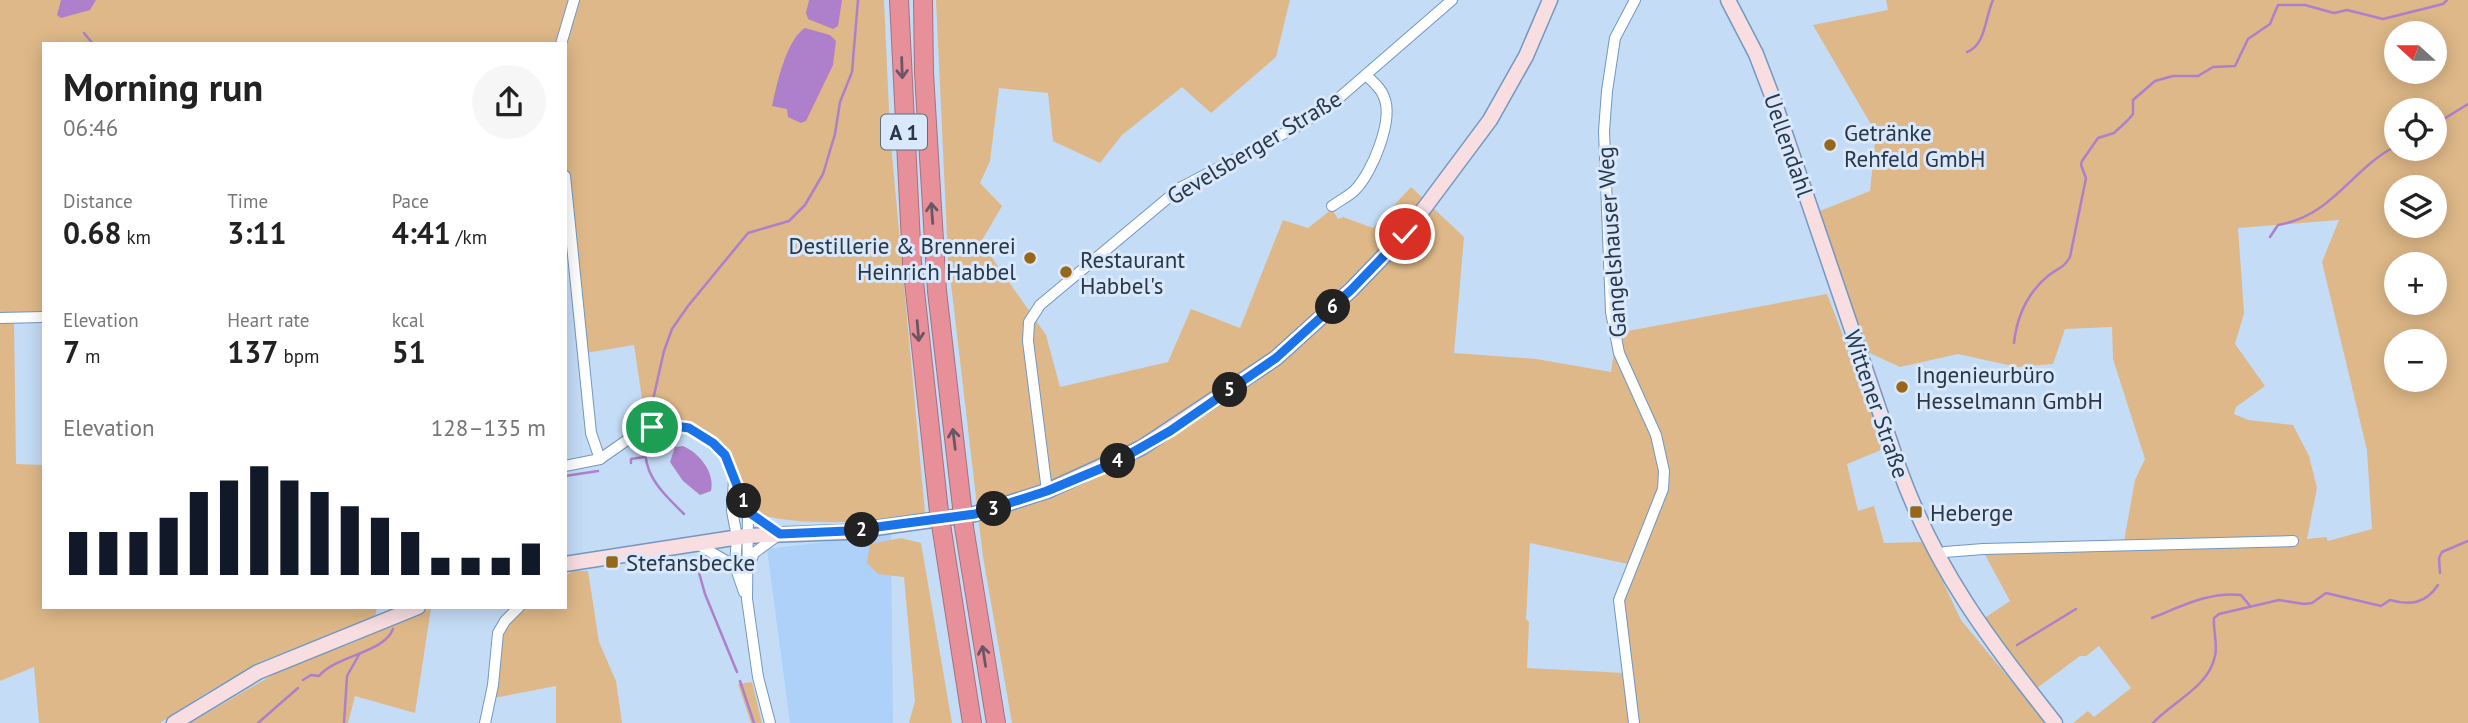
<!DOCTYPE html>
<html lang="en">
<head>
<meta charset="utf-8">
<style>
	:root { --surface:#fff; --page:#f6f6f6; --text:#222; --muted:#767676; --accent:#111827 }
	body { margin:0; font-family:"PT Sans",sans-serif; background:var(--page); color:var(--text); height:100vh; display:flex; flex-direction:column; font-size:26px; white-space:nowrap }
	* { box-sizing:border-box; margin:0 }
	p { font-size:23px; color:var(--muted) }
	.icon { flex:none; width:38px; height:38px; fill:none; stroke:currentColor; stroke-width:2; stroke-linecap:round; stroke-linejoin:round }
	.map { position:relative; flex:1; overflow:hidden }
	.panel { position:absolute; left:42px; top:42px; width:525px; height:567px; display:flex; flex-direction:column; background:var(--surface); border-radius:0px; box-shadow:0 4px 18px #0003 }
	.panel>* { flex:none }
	.needle { width:46px; rotate:291deg }
	.tools { position:absolute; left:2384px; top:21px; display:grid; gap:14px }
	.tools a { display:grid; place-items:center; width:63px; height:63px; border-radius:50%; background:var(--surface); box-shadow:0 4px 18px #0003; font-size:35px }
	.pin { position:absolute; display:grid; place-items:center; width:60px; height:60px; color:#fff; margin:-30px; border:4px solid #fff; border-radius:50%; box-shadow:0 2px 7px #0007 }
	.km { position:absolute; width:35px; height:35px; margin:-18px; border-radius:50%; background:#222; color:#fff; font-size:19px; line-height:35px; text-align:center }
	.round { display:grid; place-items:center; flex:none; width:74px; height:74px; border-radius:37px; background:var(--page) }
	.headline { display:flex; align-items:center; justify-content:space-between; height:119px; padding:0 21px }
	h1 { font-size:38px; font-weight:800; line-height:52px }
	.metrics { display:grid; grid-template-columns:repeat(3,1fr); gap:10px; height:119px; padding:7px 21px }
	.metrics div { display:grid; align-content:center }
	.metrics b { font-size:30px; font-weight:800 }
	.metrics small { font-size:19px; font-weight:400 }
	.metrics p { font-size:19px }
	.chart { height:196px; padding:14px 21px }
	.chart p { display:flex; justify-content:space-between }
	.chart svg { width:100%; height:126px; margin-top:7px; stroke:var(--accent); stroke-width:6 }
	.map>svg:first-child { display:block }
	.built { fill:#aed1f9 }
	.green { fill:#deb888; fill-rule:evenodd }
	.water { fill:#ae7fca }
	.lines { fill:none; stroke-linecap:round; stroke-linejoin:round }
	.stream { stroke:#ae7fca; stroke-width:2.5 }
	.street-casing { stroke:#7397c1; stroke-width:12 }
	.secondary-casing { stroke:#7397c1; stroke-width:17 }
	.highway-casing { stroke:#a4717e; stroke-width:20 }
	.street { stroke:#fff; stroke-width:10 }
	.secondary { stroke:#f8dee1; stroke-width:14 }
	.highway { stroke:#e7909a; stroke-width:18 }
	.highway-bridge-casing { stroke:#a4717e; stroke-width:20; stroke-linecap:butt }
	.highway-bridge { stroke:#e7909a; stroke-width:18 }
	.oneway { stroke:#6b5665 }
	.route-casing { stroke:#fff; stroke-width:14 }
	.route { stroke:#1a73e8; stroke-width:9 }
	.poi-dot { fill:#986619; stroke:#d9e8fa; stroke-width:2.5 }
	.labels { text-anchor:middle; dominant-baseline:central; stroke-width:6; stroke-linejoin:round; paint-order:stroke }
	.shield { fill:#d9e8fa; stroke:#5d6c7e; stroke-width:2 }
	.shield-label { font-size:21px; font-weight:bold; fill:#283749 }
	.poi-label { font-size:23px; fill:#283749; stroke:#d9e8fa; text-anchor:start }
	.street-label { font-size:23px; fill:#283749; stroke:#d9e8fa }
</style>
</head>
<body>
<div class="map">
<svg width="2468" height="723" viewBox="0 0 2468 723">
	<rect width="100%" height="100%" fill="#c5dcf7"/>
	<path class="built" d="M 891,534 L 893,723 L 790,723 L 767,549 Z"/>
	<g class="green">
		<path d="M 0,0 L 884,0 L 890,133 L 925,513 C 904,523 774,528 757,511 C 737,491 738,459 714,438 C 695,421 684,428 665,421 C 657,418 649,410 643,405 L 634,345 L 586,353 L 591,401 L 565,155 L 565,44 L 44,44 L 44,318 L 14,319 L 16,464 L 44,465 L 44,607 L 377,607 L 375,618 L 262,661 L 203,695 L 160,723 L 39,723 L 34,667 L 0,681 Z"/>
		<path d="M 936,0 L 1290,0 L 1276,57 L 1211,113 L 1182,87 L 1122,135 L 1100,163 L 1053,141 L 1048,93 L 999,88 L 990,161 L 980,183 L 1002,206 L 981,242 L 1046,335 L 1060,387 L 1168,362 L 1191,309 L 1240,328 L 1283,220 L 1308,228 L 1332,209 L 1338,219 L 1343,217 L 1373,228 L 1411,187 L 1464,237 L 1454,353 L 1536,359 L 1611,372 L 1617,333 L 1827,294 L 1886,448 L 1847,464 L 1858,511 L 1874,506 L 1884,543 L 1924,542 L 1961,620 L 2046,723 L 1012,723 L 983,557 L 948,258 ZM 1530,543 L 1628,564 L 1621,600 L 1625,673 L 1527,668 L 1529,622 L 1526,619 Z"/>
		<path d="M 1886,0 L 2468,0 L 2468,723 L 2073,723 L 2088,711 L 2094,717 L 2131,688 L 2099,646 L 2086,656 L 2080,656 L 2037,688 L 1983,619 L 2010,601 L 1983,551 L 2124,541 L 2135,480 L 2145,459 L 2113,359 L 2112,327 L 2065,329 L 2053,364 L 2017,367 L 1958,354 L 1900,367 L 1863,350 L 1815,213 L 1870,191 L 1876,133 L 1813,25 L 1888,10 ZM 2396,33 L 2434,33 L 2434,72 L 2396,72 ZM 2396,110 L 2434,110 L 2434,149 L 2396,149 ZM 2396,187 L 2434,187 L 2434,226 L 2396,226 ZM 2339,220 L 2322,262 L 2367,450 L 2372,529 L 2328,541 L 2326,537 L 2307,539 L 2317,488 L 2309,456 L 2293,425 L 2248,420 L 2234,414 L 2236,407 L 2265,386 L 2235,344 L 2244,313 L 2238,228 ZM 2396,264 L 2434,264 L 2434,303 L 2396,303 ZM 2396,341 L 2434,341 L 2434,380 L 2396,380 Z"/>
		<path d="M 901,538 L 921,543 L 952,723 L 909,723 L 915,701 L 904,577 L 878,574 L 867,563 L 870,544 Z"/>
		<path d="M 573,571 L 588,571 L 599,642 L 616,681 L 622,723 L 556,723 L 556,686 L 494,698 L 503,628 L 522,607 L 565,607 L 565,576 Z"/>
		<path d="M 431,608 L 415,713 L 355,696 L 348,723 L 190,723 L 288,666 L 350,644 Z"/>
		<path d="M 752,682 L 762,723 L 751,723 L 738,684 Z"/>
	</g>
	<g class="water">
		<path d="M 61,0 L 96,0 L 90,10 L 61,18 L 57,15 Z"/>
		<path d="M 809,0 L 842,0 L 838,26 L 833,29 L 808,19 L 806,13 Z"/>
		<path d="M 805,28 L 830,35 L 836,41 L 833,65 L 806,121 L 801,123 L 788,117 L 787,109 L 772,106 C 777,84 786,40 805,28 Z"/>
		<path d="M 683,446 C 699,453 715,472 711,491 L 700,495 L 683,481 L 670,462 L 675,447 Z"/>
	</g>
	<g class="lines">
		<g class="stream">
			<path d="M 84,33 L 93,44"/>
			<path d="M 1967,52 C 1986,45 1985,17 1993,0"/>
			<path d="M 2434,125 L 2468,104"/>
			<path d="M 2270,237 L 2278,225 C 2333,216 2352,168 2396,146"/>
			<path d="M 2014,343 C 2017,316 2027,293 2049,275 C 2058,268 2064,268 2070,257 L 2086,178 L 2081,165 L 2082,161 L 2098,138 L 2114,133 L 2128,120 L 2133,114 L 2133,100 L 2155,81 L 2173,76 L 2198,76 L 2213,67 L 2235,66 L 2248,39 L 2270,24 L 2278,5 L 2305,5 L 2334,13 L 2347,10 L 2383,19 L 2443,4 L 2447,0"/>
			<path d="M 647,426 L 664,351 L 672,329 L 688,306 L 748,233 L 789,221 L 805,205 L 823,174 L 835,134 L 840,102 L 852,72 L 858,0"/>
			<path d="M 646,433 C 640,472 658,488 684,514"/>
			<path d="M 631,463 L 631,459 L 644,457"/>
			<path d="M 565,476 L 598,471"/>
			<path d="M 698,569 L 705,594 L 737,672"/>
			<path d="M 2440,573 L 2439,558 L 2442,552 L 2468,541"/>
			<path d="M 2152,618 C 2180,607 2210,591 2241,595 L 2250,606"/>
			<path d="M 2017,645 L 2076,609"/>
			<path d="M 303,680 L 311,675 L 319,676 C 337,655 384,653 393,629"/>
			<path d="M 740,681 L 754,723"/>
			<path d="M 258,723 L 298,688"/>
			<path d="M 344,723 L 347,676 L 360,653"/>
			<path d="M 2153,723 C 2172,702 2209,687 2215,656 C 2218,645 2213,630 2214,618 L 2219,614 L 2279,600 L 2304,604 L 2312,603 L 2326,593 L 2381,606 L 2390,600 C 2411,606 2426,603 2438,585"/>
		</g>
		<g class="street-casing">
			<g id="street">
				<path d="M 561,44 L 574,0"/>
				<path d="M 565,176 L 591,433 L 600,459"/>
				<path d="M 1332,206 C 1339,201 1349,196 1355,190 C 1372,173 1394,120 1384,97 C 1381,88 1373,82 1366,75"/>
				<path d="M 0,318 L 44,317"/>
				<path d="M 565,466 L 600,459 L 640,431 L 668,425 L 689,428 L 701,434 L 725,455 L 748,511 L 747,599 L 758,677 L 770,723"/>
				<path d="M 734,480 L 732,511 L 737,537 L 735,566 L 744,592"/>
				<path d="M 1047,491 L 1028,341 L 1029,322 L 1040,305 L 1180,188 L 1300,125 L 1332,104 L 1452,0"/>
				<path d="M 748,511 L 780,534 L 754,553 L 750,563"/>
				<path d="M 697,544 L 735,566"/>
				<path d="M 1937,556 L 1945,552 L 1983,549 L 2293,541"/>
				<path d="M 485,723 L 493,685 L 498,633 L 505,621 L 519,607"/>
				<path d="M 1634,723 L 1619,600 L 1663,489 L 1664,471 L 1656,435 L 1619,353 L 1611,312 L 1604,131 L 1607,91 L 1615,38 L 1635,0"/>
			</g>
		</g>
		<g class="secondary-casing">
			<g id="secondary">
				<path d="M 1728,0 L 1756,54 L 1774,101 L 1899,468 C 1936,571 1988,638 2055,723"/>
				<path d="M 565,564 L 746,536 L 847,532 L 975,514 L 1047,491 L 1141,448 L 1276,358 L 1351,290 L 1405,234 L 1490,120 L 1526,56 L 1550,0"/>
				<path d="M 174,723 L 258,672 L 418,607"/>
			</g>
		</g>
		<g class="highway-casing">
			<g id="highway">
				<path d="M 899,0 L 912,263 L 939,512"/>
				<path d="M 923,0 L 924,73 L 937,291 L 962,507"/>
				<path d="M 964,527 L 996,723"/>
				<path d="M 942,531 L 972,723"/>
			</g>
		</g>
		<use href="#street" class="street"/>
		<use href="#secondary" class="secondary"/>
		<use href="#highway" class="highway"/>
		<g class="highway-bridge-casing">
			<g id="highway-bridge">
				<path d="M 962,507 L 964,527"/>
				<path d="M 939,512 L 942,531"/>
			</g>
		</g>
		<use href="#highway-bridge" class="highway-bridge"/>
	</g>
	<defs><path id="oneway-shaft" d="M-6 0H5M1.5-3L5.5 0L1.5 3" fill="none" stroke-width="1.6" stroke-linecap="round" stroke-linejoin="round" transform="scale(1.75)"/></defs>
	<g class="oneway">
		<use href="#oneway-shaft" transform="translate(902 68) rotate(88)"/>
		<use href="#oneway-shaft" transform="translate(932 213) rotate(-94)"/>
		<use href="#oneway-shaft" transform="translate(918 331) rotate(85)"/>
		<use href="#oneway-shaft" transform="translate(954 439) rotate(-97)"/>
		<use href="#oneway-shaft" transform="translate(984 656) rotate(-99)"/>
	</g>
	<g class="lines">
		<g class="route-casing">
			<path id="route" d="M 652,427 L 668,425 L 689,428 L 713,443 L 725,455 L 747,511 L 780,534 L 847,531 L 975,514 L 1047,491 L 1114,463 L 1170,431 L 1276,358 L 1351,290 L 1405,234"/>
		</g>
		<use href="#route" class="route"/>
	</g>
	<g class="poi-dot">
		<circle cx="1830" cy="145" r="7"/>
		<circle cx="1030" cy="258" r="7"/>
		<circle cx="1066" cy="272" r="7"/>
		<circle cx="1902" cy="387" r="7"/>
		<rect x="1909" y="505" width="14" height="14" rx="3.5"/>
		<rect x="605" y="555" width="14" height="14" rx="3.5"/>
	</g>
	<g class="labels">
		<rect class="shield" x="881" y="114.5" width="46" height="35" rx="5"/>
		<g class="shield-label">
			<text x="904" y="132">A 1</text>
		</g>
		<g class="poi-label">
			<text x="1844" y="132">Getränke<tspan x="1844" dy="26">Rehfeld GmbH</tspan></text>
			<text x="1016" y="245" text-anchor="end">Destillerie &amp; Brennerei<tspan x="1016" dy="26">Heinrich Habbel</tspan></text>
			<text x="1080" y="259">Restaurant<tspan x="1080" dy="26">Habbel's</tspan></text>
			<text x="1916" y="374">Ingenieurbüro<tspan x="1916" dy="26">Hesselmann GmbH</tspan></text>
			<text x="1930" y="512">Heberge</text>
			<text x="626" y="562">Stefansbecke</text>
		</g>
		<g class="street-label">
			<text transform="translate(1789 145) rotate(71)">Uellendahl</text>
			<text transform="translate(1254 147) rotate(-31)">Gevelsberger Straße</text>
			<text transform="translate(1611 242) rotate(-94)">Gangelshauser Weg</text>
			<text transform="translate(1877 404) rotate(71)">Wittener Straße</text>
		</g>
	</g>
</svg>
<div class="tools">
<a><svg class="needle" viewBox="-14 -14 28 28"><path d="M0-13l5 13h-10z" fill="#e53935"/><path d="M0 13l5-13h-10z" fill="#767676"/></svg></a>
<a><svg class="icon" aria-label="locate" viewBox="0 0 24 24"><circle cx="12" cy="12" r="6"/><path d="M12 2v4M12 18v4M2 12h4M18 12h4"/></svg></a>
<a><svg class="icon" aria-label="layers" viewBox="0 0 24 24"><path d="M12 4l9 5-9 5-9-5zM3 14l9 5 9-5"/></svg></a>
<a>+</a>
<a>−</a>
</div>
<div class="pin" style="left:652px;top:427px;background:#1e9e55"><svg class="icon" aria-label="arrive" viewBox="0 0 24 24"><path d="M6 21V4h12l-3 4 3 4H6"/></svg></div>
<div class="pin" style="left:1405px;top:234px;background:#d93025"><svg class="icon" aria-label="check" viewBox="0 0 24 24"><path d="M5 12l5 5 9-10"/></svg></div>
<b class="km" style="left:744px;top:501px">1</b>
<b class="km" style="left:862px;top:530px">2</b>
<b class="km" style="left:994px;top:509px">3</b>
<b class="km" style="left:1118px;top:461px">4</b>
<b class="km" style="left:1230px;top:390px">5</b>
<b class="km" style="left:1333px;top:307px">6</b>
<section class="panel">
<div class="headline"><div><h1>Morning run</h1><p>06:46</p></div><a class="round"><svg class="icon" aria-label="share" viewBox="0 0 24 24"><path d="M12 15V3M7 8l5-5 5 5M5 13v7h14v-7"/></svg></a></div>
<div class="metrics">
<div><p>Distance</p><b>0.68<small> km</small></b></div>
<div><p>Time</p><b>3:11</b></div>
<div><p>Pace</p><b>4:41<small> /km</small></b></div>
</div>
<div class="metrics">
<div><p>Elevation</p><b>7<small> m</small></b></div>
<div><p>Heart rate</p><b>137<small> bpm</small></b></div>
<div><p>kcal</p><b>51</b></div>
</div>
<div class="chart"><p><span>Elevation</span>128–135 m</p>
<svg viewBox="0 0 160 44" preserveAspectRatio="none"><path d="M5 44V29M15 44V29M25 44V29M35 44V24M45 44V15M55 44V11M65 44V6M75 44V11M85 44V15M95 44V20M105 44V24M115 44V29M125 44V38M135 44V38M145 44V38M155 44V33"/></svg>
</div>
</section>
</div>
</body>
</html>
